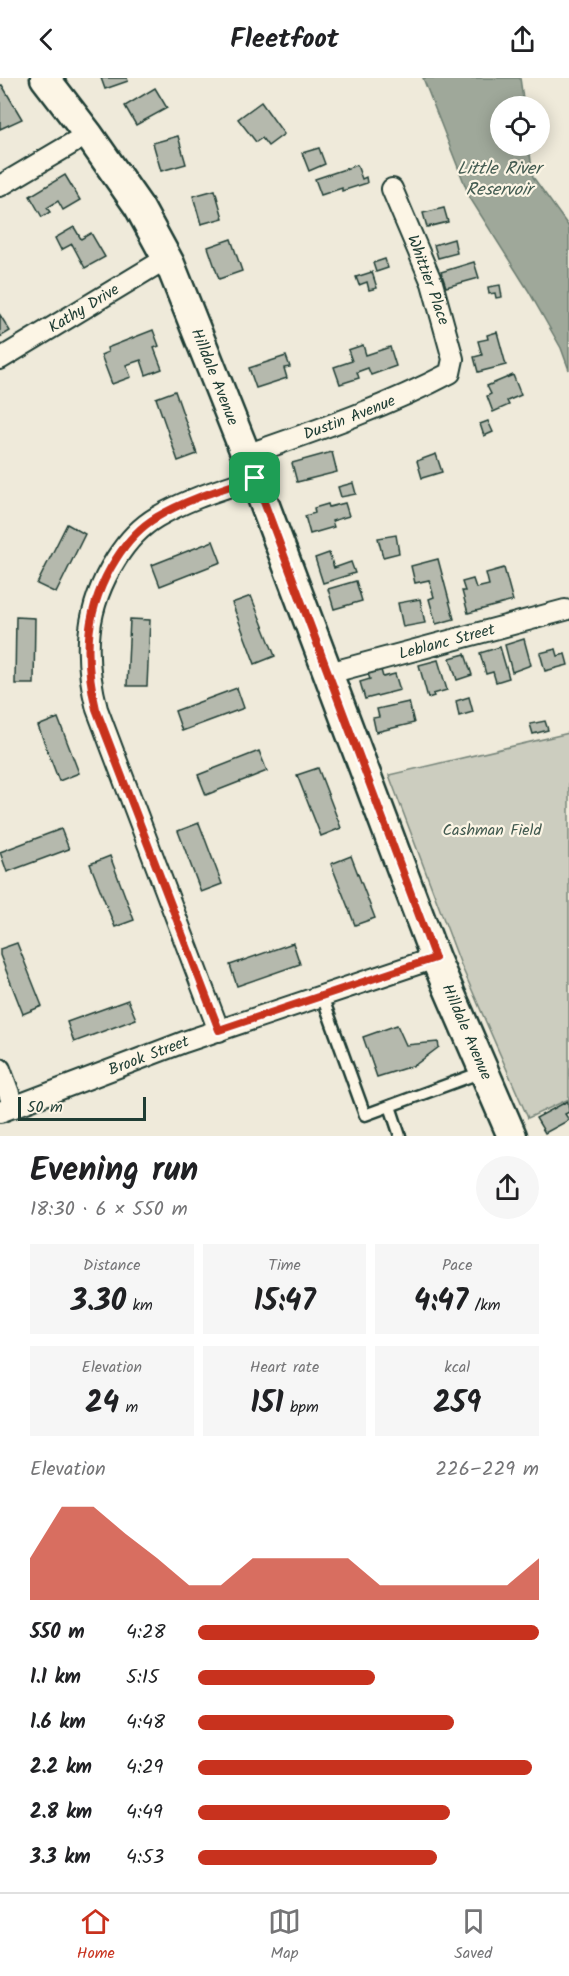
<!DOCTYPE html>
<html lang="en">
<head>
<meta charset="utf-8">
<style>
	:root { --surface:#fff; --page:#f6f6f6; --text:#202124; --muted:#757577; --line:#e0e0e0; --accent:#c8321e }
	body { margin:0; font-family:Kalam,sans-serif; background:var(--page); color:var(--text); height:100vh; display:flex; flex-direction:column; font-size:22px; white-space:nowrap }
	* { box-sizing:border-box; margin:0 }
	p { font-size:20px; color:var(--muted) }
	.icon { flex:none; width:33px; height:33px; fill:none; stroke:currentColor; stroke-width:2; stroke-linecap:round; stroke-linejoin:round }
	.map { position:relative; height:1058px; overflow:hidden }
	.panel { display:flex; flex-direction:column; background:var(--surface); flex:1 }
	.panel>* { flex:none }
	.tools { position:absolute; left:490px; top:18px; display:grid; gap:12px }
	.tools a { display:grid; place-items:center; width:60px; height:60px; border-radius:50%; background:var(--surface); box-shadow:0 3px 15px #0003; font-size:30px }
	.scale { position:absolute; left:18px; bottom:15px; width:128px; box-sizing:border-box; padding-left:6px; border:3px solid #1f3d34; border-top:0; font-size:16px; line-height:21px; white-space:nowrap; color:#1f3d34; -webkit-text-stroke:4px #fcf5e5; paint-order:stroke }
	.pin { position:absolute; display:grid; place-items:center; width:51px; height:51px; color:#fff; margin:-26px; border-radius:12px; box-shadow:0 3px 9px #0006 }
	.round { display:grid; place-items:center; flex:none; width:63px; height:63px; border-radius:32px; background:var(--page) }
	.head { display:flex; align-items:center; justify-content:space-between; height:102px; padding:0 30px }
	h1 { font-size:33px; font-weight:700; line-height:45px }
	.metrics { display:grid; grid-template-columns:repeat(3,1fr); gap:9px; height:102px; padding:6px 30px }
	.metrics div { display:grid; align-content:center; border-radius:0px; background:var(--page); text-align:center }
	.metrics b { font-size:30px; font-weight:700 }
	.metrics small { font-size:16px; font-weight:400 }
	.metrics p { font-size:16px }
	.chart { height:168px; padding:12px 30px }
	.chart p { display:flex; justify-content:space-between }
	.chart svg { width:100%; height:108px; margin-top:6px; fill:var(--accent); opacity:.7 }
	ul { padding:0 30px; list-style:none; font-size:20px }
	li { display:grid; grid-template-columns:96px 72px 1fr; align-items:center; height:45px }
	li i { height:15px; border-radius:8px; background:var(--accent) }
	header { display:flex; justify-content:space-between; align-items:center; height:78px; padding:0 30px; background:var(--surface); font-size:27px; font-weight:700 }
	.tab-bar { display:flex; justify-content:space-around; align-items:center; height:84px; border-top:2px solid var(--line); background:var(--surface); font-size:16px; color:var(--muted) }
	.tab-bar a { display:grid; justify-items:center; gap:3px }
	.tab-bar .current { color:var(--accent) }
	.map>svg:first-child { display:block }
	.green { fill:#cccdbf; stroke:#76857a; stroke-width:1.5 }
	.water { fill:#9fa89a; stroke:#6c7d71; stroke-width:1.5 }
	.building { fill:#b5b9ad; stroke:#1f3d34; stroke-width:1.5 }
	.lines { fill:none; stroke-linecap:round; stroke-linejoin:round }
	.service-casing { stroke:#1f3d34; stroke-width:15 }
	.minor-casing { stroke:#1f3d34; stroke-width:24 }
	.secondary-casing { stroke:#1f3d34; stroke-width:33 }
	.service { stroke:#fcf5e5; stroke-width:10 }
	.minor { stroke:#fcf5e5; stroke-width:20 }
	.secondary { stroke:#fcf5e5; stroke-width:28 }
	.route-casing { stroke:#fff; stroke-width:12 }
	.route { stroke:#c8321e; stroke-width:8 }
	.labels { text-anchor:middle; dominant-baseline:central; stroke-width:4.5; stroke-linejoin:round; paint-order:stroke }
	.street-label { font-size:16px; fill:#1f3d34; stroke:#fcf5e5 }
	.park-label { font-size:16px; fill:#425a50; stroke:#fcf5e5 }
	.water-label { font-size:18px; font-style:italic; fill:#455d53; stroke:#fcf5e5 }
</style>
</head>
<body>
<header><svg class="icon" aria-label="back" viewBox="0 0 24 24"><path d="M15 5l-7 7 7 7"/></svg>Fleetfoot<svg class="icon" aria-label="share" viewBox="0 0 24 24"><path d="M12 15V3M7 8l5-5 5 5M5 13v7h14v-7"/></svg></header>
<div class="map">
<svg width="569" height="1058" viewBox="0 0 569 1058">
	<rect width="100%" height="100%" fill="#efeada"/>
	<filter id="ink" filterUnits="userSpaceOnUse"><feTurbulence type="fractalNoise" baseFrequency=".0167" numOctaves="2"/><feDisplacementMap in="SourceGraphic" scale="12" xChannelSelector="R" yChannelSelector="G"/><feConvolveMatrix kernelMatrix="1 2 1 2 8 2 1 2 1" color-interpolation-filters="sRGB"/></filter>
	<g filter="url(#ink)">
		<path class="green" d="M 569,655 L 569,1021 L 528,1040 L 461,887 L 389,697 Z"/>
		<path class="water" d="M 423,0 L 520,0 L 524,28 L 501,28 L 501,68 L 529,68 L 533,99 L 569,149 L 569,292 L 561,270 L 528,212 L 470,120 Z"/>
		<g class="building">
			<path d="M 101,0 L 127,0 L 128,3 L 105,11 Z"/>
			<path d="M 2,7 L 22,41 L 0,51 L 0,8 Z"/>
			<path d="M 155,10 L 167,30 L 136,47 L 125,28 Z"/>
			<path d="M 261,24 L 284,56 L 268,68 L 262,60 L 256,64 L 238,41 Z"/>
			<path d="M 178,58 L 186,86 L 161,93 L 153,65 Z"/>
			<path d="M 319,70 L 325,86 L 309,93 L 302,75 Z"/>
			<path d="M 357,87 L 362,101 L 366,99 L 367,105 L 342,113 L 342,110 L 321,117 L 315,101 Z"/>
			<path d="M 65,97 L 80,122 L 63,132 L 58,123 L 47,130 L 50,134 L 42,139 L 30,118 Z"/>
			<path d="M 215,112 L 223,140 L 201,146 L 193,118 Z"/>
			<path d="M 444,130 L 448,144 L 427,149 L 423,135 Z"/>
			<path d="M 74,149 L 81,161 L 91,155 L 105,179 L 85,190 L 72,166 L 61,172 L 55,160 Z"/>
			<path d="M 231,161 L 242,193 L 219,201 L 208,169 Z"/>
			<path d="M 454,161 L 457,175 L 438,180 L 434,167 Z"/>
			<path d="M 385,181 L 388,190 L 376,194 L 373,185 Z"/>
			<path d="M 474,184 L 479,200 L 446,209 L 441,194 Z"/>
			<path d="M 372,194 L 377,210 L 369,212 L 367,204 L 359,207 L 356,199 Z"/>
			<path d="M 500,207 L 502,219 L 496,220 L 495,215 L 489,216 L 488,209 Z"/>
			<path d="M 0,237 L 10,253 L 0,259 Z"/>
			<path d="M 153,252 L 159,268 L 154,270 L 162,291 L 146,297 L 141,282 L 126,287 L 131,299 L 112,306 L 101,277 L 108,274 L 107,270 Z"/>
			<path d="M 497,254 L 506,287 L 478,294 L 474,279 L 482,277 L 478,263 L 488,261 L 487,257 Z"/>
			<path d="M 363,267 L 366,277 L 390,269 L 396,288 L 371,297 L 368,290 L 357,294 L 359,300 L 340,306 L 334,289 L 352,283 L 348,272 Z"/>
			<path d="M 286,278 L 290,289 L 284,290 L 287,300 L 256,310 L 249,290 Z"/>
			<path d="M 513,297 L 521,317 L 507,323 L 509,327 L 493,334 L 487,318 L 491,316 L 487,308 Z"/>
			<path d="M 175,313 L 197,376 L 178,383 L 156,320 Z"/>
			<path d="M 488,343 L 493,354 L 484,358 L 480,346 Z"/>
			<path d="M 332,374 L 337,394 L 297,404 L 292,385 Z"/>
			<path d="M 436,376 L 442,394 L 422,400 L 417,383 Z"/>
			<path d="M 353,405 L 356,416 L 341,419 L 338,409 Z"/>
			<path d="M 345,425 L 349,438 L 332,443 L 334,449 L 310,456 L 305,438 L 315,435 L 314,430 L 328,426 L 329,429 Z"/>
			<path d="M 67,446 L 85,456 L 56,515 L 37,506 Z"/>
			<path d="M 396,457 L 399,475 L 383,479 L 378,460 Z"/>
			<path d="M 213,463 L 221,484 L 160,508 L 152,487 Z"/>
			<path d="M 329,475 L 334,490 L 351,484 L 355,495 L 323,505 L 315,480 Z"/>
			<path d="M 438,481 L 454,541 L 436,546 L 429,521 L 434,519 L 429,502 L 415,505 L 411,488 Z"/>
			<path d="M 504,490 L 513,523 L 468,535 L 462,513 L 465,513 L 462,504 L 473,501 L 476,510 L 489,507 L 486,495 Z"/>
			<path d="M 356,503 L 362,523 L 334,531 L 328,511 Z"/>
			<path d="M 251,518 L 275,578 L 255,586 L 232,525 Z"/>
			<path d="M 420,521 L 425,545 L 403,549 L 398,525 Z"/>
			<path d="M 16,539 L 35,540 L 34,606 L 15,606 Z"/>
			<path d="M 130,541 L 150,542 L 147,608 L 127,608 Z"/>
			<path d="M 524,561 L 531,587 L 512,594 L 505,567 Z"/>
			<path d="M 500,569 L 509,600 L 496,604 L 493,594 L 486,596 L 480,575 Z"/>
			<path d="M 556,571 L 558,578 L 565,576 L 568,587 L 545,593 L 540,575 Z"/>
			<path d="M 465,576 L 472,597 L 457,602 L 450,580 Z"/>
			<path d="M 438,582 L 447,612 L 433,616 L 434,618 L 428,620 L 419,587 Z"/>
			<path d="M 381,592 L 383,599 L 395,596 L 400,612 L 365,621 L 360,604 L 370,601 L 368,596 Z"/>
			<path d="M 237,610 L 244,630 L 182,653 L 175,633 Z"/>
			<path d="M 469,619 L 473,634 L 459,638 L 456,623 Z"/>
			<path d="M 409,624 L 414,645 L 376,654 L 373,640 L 379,639 L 377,631 Z"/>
			<path d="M 58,640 L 79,695 L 59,703 L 38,648 Z"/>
			<path d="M 545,643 L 548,652 L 533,656 L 530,646 Z"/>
			<path d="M 259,673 L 267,693 L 206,717 L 198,697 Z"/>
			<path d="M 318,690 L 341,750 L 321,758 L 297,697 Z"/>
			<path d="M 199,745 L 222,806 L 201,814 L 178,753 Z"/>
			<path d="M 61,751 L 69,771 L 7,794 L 0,774 Z"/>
			<path d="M 110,778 L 134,842 L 115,849 L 90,786 Z"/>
			<path d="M 351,778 L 375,840 L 355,847 L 331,786 Z"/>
			<path d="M 17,865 L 42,928 L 23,936 L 0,877 L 0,871 Z"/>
			<path d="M 293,865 L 300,886 L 237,908 L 230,887 Z"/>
			<path d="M 128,922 L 136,941 L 74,964 L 67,944 Z"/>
			<path d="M 397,947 L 406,967 L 438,964 L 439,969 L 415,987 L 377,999 L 363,959 Z"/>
			<path d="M 568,1023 L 569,1034 L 565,1036 L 569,1042 L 545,1055 L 536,1040 Z"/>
		</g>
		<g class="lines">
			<g class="service-casing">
				<g id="service">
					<path d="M 322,918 L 365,1037 L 482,994"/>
					<path d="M 390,1028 L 400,1058"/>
				</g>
			</g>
			<g class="minor-casing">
				<g id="minor">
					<path d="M 0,108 L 88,56"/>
					<path id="s1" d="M 0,281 L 167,180"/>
					<path id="s2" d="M 246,377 C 315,353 386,329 450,295 L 453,281 L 432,205 L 392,111"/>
					<path id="s3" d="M 329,595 L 565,532"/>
					<path d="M 219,953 L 97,631 C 83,576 85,530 116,481 C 126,465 140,449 157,439 C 187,421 222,411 255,400"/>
					<path d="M 0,991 L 14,1029"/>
					<path id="s4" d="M 0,1034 L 184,964 L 435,880"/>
				</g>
			</g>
			<g class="secondary-casing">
				<g id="secondary">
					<path id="s5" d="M 45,0 L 88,56 L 139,129 L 170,186 L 246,377 L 435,880 L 512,1058"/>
				</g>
			</g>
			<use href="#service" class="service"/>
			<use href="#minor" class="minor"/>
			<use href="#secondary" class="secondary"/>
		</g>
	</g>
	<g class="lines" filter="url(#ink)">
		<g class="route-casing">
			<path id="route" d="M 255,400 L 435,880 L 219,952 L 96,631 C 83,576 85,530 116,481 C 126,465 140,449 157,439 C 187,421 222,411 255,400 Z"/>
		</g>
		<use href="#route" class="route"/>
	</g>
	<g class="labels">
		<g class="street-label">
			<text transform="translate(428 202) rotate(70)">Whittier Place</text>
			<text stroke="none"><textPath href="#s1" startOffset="98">Kathy Drive</textPath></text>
			<text stroke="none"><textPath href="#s5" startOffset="346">Hilldale Avenue</textPath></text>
			<text stroke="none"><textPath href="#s2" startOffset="110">Dustin Avenue</textPath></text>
			<text stroke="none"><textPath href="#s3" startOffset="122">Leblanc Street</textPath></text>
			<text stroke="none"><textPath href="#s5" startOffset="1048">Hilldale Avenue</textPath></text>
			<text stroke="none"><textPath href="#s4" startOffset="159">Brook Street</textPath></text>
		</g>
		<g class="park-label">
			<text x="492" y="752">Cashman Field</text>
		</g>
		<g class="water-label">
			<text x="499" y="91">Little River<tspan x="499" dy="21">Reservoir</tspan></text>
		</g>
	</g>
</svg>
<div class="tools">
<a><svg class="icon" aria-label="locate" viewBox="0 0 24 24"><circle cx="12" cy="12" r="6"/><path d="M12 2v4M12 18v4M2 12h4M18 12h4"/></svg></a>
</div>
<div class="scale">50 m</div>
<div class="pin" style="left:255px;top:400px;background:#1e9e55"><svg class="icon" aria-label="arrive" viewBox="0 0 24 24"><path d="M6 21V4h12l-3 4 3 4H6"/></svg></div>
</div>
<section class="panel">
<div class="head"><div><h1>Evening run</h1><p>18:30 · 6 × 550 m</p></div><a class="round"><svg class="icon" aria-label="share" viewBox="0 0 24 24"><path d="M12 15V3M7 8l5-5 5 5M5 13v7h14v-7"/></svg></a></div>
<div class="metrics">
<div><p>Distance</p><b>3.30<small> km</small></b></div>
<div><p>Time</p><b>15:47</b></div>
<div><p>Pace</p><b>4:47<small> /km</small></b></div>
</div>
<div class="metrics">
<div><p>Elevation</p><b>24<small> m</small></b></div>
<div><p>Heart rate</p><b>151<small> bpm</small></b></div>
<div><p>kcal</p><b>259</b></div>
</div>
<div class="chart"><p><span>Elevation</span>226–229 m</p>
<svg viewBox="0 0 160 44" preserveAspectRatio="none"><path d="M0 44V27L10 6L20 6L30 17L40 27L50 38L60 38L70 27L80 27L90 27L100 27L110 38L120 38L130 38L140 38L150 38L160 27V44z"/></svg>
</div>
<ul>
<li><b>550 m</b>4:28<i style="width:100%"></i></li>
<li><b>1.1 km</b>5:15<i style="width:52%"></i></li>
<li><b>1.6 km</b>4:48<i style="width:75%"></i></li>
<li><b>2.2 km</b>4:29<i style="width:98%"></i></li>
<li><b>2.8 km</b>4:49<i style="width:74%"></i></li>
<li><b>3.3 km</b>4:53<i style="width:70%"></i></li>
</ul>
</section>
<nav class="tab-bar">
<a class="current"><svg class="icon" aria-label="home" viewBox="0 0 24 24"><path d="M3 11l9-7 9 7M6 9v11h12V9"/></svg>Home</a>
<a><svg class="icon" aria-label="map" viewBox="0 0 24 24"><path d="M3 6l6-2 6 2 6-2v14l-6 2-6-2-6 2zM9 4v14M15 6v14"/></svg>Map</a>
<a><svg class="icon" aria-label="saved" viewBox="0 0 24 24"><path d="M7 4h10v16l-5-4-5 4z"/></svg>Saved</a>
</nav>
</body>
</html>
